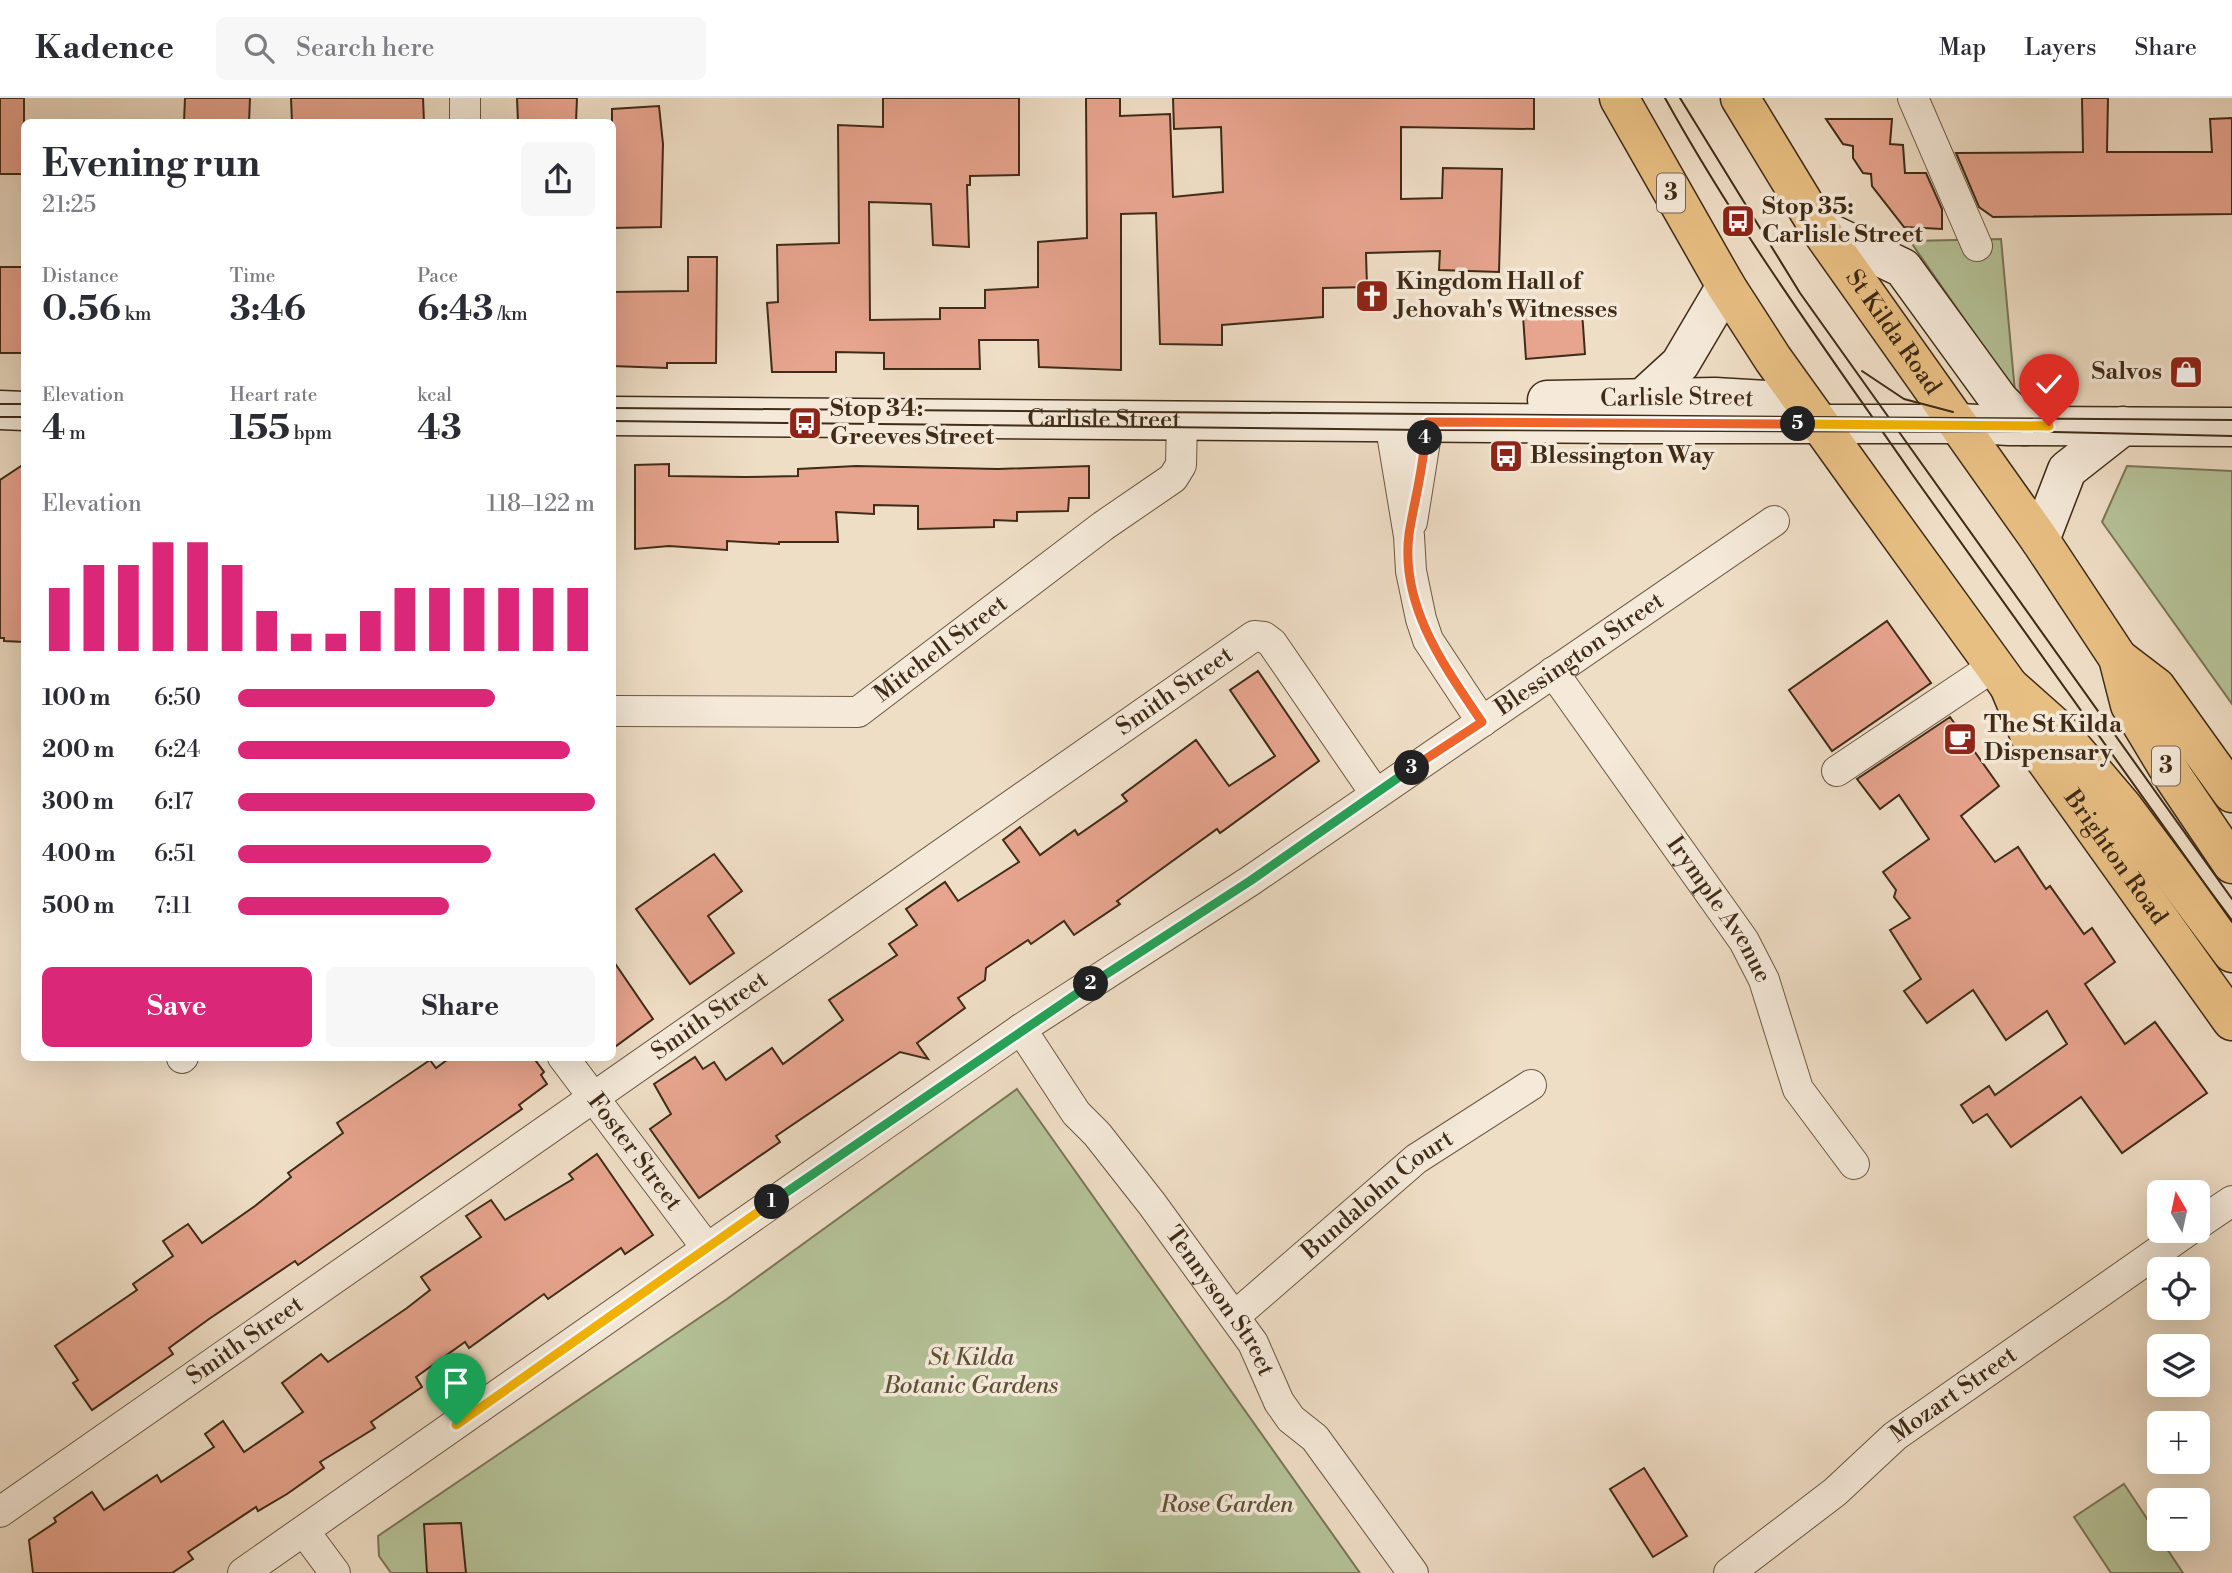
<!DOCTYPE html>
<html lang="en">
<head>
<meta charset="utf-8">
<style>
	:root { --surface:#fff; --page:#f7f7f7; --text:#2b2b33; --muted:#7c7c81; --line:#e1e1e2; --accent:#db2777 }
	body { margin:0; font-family:"Libre Bodoni",serif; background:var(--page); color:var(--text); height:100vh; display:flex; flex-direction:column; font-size:26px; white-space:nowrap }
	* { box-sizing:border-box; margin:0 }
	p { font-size:23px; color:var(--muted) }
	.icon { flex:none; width:38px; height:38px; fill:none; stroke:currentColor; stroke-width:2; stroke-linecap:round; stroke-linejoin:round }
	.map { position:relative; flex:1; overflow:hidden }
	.drawer { position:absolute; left:21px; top:21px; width:595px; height:942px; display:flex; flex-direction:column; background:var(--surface); border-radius:10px; box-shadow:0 7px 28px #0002 }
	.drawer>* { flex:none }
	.needle { width:46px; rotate:351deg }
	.buttons { position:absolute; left:2147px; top:1082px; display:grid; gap:14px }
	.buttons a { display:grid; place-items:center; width:63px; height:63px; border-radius:10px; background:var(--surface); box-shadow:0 7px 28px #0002; font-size:35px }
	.pin { position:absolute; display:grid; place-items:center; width:60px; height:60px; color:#fff; margin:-72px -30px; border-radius:50% 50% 50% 0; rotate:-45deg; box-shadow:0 0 7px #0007 }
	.pin .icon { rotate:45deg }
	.km { position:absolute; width:35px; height:35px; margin:-18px; border-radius:50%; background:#222; color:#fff; font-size:19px; line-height:35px; text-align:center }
	.round { display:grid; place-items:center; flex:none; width:74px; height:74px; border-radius:10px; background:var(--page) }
	.summary { display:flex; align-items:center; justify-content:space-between; height:119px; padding:0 21px }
	h1 { font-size:38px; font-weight:700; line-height:52px }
	.figures { display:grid; grid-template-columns:repeat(3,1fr); gap:10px; height:119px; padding:7px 21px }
	.figures div { display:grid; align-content:center }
	.figures b { font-size:35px; font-weight:700 }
	.figures small { font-size:19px; font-weight:400 }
	.figures p { font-size:19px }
	.chart { height:196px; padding:14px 21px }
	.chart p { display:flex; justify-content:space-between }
	.chart svg { width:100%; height:126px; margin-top:7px; stroke:var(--accent); stroke-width:6 }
	.action { display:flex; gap:14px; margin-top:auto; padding:14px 21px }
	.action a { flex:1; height:80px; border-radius:10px; background:var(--accent); color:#fff; font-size:28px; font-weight:700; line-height:80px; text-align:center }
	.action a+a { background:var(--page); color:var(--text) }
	ul { padding:0 21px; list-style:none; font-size:23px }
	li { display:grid; grid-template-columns:112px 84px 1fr; align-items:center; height:52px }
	li i { height:18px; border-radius:9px; background:var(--accent) }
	header { display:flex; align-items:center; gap:42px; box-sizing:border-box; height:98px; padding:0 35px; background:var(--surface); border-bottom:2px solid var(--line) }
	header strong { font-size:33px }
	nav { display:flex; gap:38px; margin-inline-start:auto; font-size:24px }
	.search { width:490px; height:63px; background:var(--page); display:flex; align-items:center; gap:18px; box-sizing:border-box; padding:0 24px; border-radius:10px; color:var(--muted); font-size:26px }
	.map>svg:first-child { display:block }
	.green { fill:#b5c298; stroke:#7a7658; stroke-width:2 }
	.building { fill:#e7a48e; stroke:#3f2b17; stroke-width:2 }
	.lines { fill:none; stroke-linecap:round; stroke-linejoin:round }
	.street-casing { stroke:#6b5843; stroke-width:32 }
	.secondary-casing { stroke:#3f2b17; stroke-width:41 }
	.primary-casing { stroke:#3f2b17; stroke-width:41 }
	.highway-casing { stroke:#3f2b17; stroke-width:41 }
	.street { stroke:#f5eada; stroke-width:30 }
	.secondary { stroke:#f5eada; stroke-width:38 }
	.primary { stroke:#e8bf83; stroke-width:38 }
	.highway { stroke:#e8bf83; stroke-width:38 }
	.tram { stroke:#3f2b17; stroke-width:2 }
	.split-1-casing { stroke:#fff; stroke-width:14 }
	.split-2-casing { stroke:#fff; stroke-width:14 }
	.split-3-casing { stroke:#fff; stroke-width:14 }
	.split-4-casing { stroke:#fff; stroke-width:14 }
	.split-5-casing { stroke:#fff; stroke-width:14 }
	.split-6-casing { stroke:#fff; stroke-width:14 }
	.split-1 { stroke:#f5b400; stroke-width:9 }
	.split-2 { stroke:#22a559; stroke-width:9 }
	.split-3 { stroke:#22a559; stroke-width:9 }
	.split-4 { stroke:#f0652b; stroke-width:9 }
	.split-5 { stroke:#f0652b; stroke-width:9 }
	.split-6 { stroke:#f5b400; stroke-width:9 }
	.labels { text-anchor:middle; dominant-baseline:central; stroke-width:7; stroke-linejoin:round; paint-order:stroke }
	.shield { fill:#f5eada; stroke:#766452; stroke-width:2 }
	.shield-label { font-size:23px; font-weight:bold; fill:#3f2b17 }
	.poi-label { font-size:24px; font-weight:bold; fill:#3f2b17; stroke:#f5eada; text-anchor:start }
	.street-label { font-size:24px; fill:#3f2b17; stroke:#f5eada }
	.park-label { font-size:24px; font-style:italic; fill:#5c5137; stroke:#f5eada }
</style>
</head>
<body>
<header>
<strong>Kadence</strong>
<div class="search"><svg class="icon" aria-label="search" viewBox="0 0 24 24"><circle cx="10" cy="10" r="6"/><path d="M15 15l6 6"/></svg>Search here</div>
<nav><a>Map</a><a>Layers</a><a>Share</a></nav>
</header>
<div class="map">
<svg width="2232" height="1475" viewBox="0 0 2232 1475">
	<rect width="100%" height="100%" fill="#efdec6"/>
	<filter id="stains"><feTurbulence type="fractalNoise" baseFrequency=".00286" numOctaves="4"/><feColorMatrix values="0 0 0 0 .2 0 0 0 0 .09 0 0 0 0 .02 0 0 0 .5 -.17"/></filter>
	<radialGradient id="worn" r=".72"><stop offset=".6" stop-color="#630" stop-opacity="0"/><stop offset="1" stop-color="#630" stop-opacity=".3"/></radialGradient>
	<g class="green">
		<path d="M 2001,141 L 2015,294 L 1910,143 Z"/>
		<path d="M 2127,368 L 2232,373 L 2232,606 L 2102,424 Z"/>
		<path d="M 1017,991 L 1360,1475 L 391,1475 L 379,1458 L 378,1438 L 727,1201 Z"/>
		<path d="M 2124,1386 L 2183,1475 L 2111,1475 L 2074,1419 Z"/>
	</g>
	<g class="building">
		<rect x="0" y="0" width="24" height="76"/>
		<path d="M 185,0 L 250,0 L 249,24 L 184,24 Z"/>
		<path d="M 291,0 L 423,0 L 424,24 L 292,24 Z"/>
		<path d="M 517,0 L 577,0 L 576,24 L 518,24 Z"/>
		<path d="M 883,0 L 1019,0 L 1019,77 L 970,78 L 970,87 L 967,87 L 969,149 L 933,147 L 931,106 L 869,104 L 870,222 L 940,221 L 940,210 L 985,210 L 985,192 L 1038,189 L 1038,144 L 1087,140 L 1086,0 L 1120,0 L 1120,18 L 1170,16 L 1173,99 L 1223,94 L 1221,29 L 1174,31 L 1173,0 L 1534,0 L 1534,31 L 1401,29 L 1401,101 L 1442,100 L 1443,70 L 1502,71 L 1499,174 L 1439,172 L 1440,153 L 1366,155 L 1367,189 L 1323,190 L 1323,219 L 1222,227 L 1222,247 L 1160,246 L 1156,115 L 1121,116 L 1121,272 L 1039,269 L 1038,242 L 979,242 L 980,271 L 884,271 L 884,255 L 836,254 L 836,274 L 772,274 L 767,205 L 778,204 L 777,147 L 839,145 L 838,27 L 883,29 Z"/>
		<path d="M 2082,0 L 2108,0 L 2107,54 L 2212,54 L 2210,21 L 2232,20 L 2232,116 L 1993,119 L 1979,109 L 1956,55 L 2083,54 Z"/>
		<path d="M 659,8 L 663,46 L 661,129 L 612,130 L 612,11 Z"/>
		<path d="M 1826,21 L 1892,21 L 1890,46 L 1903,47 L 1905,75 L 1926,75 L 1942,111 L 1942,131 L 1904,129 L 1872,88 L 1871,76 L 1863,75 L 1853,60 L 1853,48 L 1843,46 Z"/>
		<path d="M 688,159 L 717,159 L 716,265 L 667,265 L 667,270 L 612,268 L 612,194 L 688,193 Z"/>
		<rect x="0" y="169" width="24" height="86"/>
		<path d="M 1582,213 L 1585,256 L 1526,261 L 1523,218 Z"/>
		<path d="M 24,366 L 24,544 L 4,543 L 4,540 L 0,540 L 0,382 Z"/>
		<path d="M 669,366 L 669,378 L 745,379 L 798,378 L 798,371 L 856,368 L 998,371 L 1089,368 L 1089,400 L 1069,400 L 1068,413 L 1017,414 L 1017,423 L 994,422 L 994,429 L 918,431 L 918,408 L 874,407 L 874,416 L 836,414 L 838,444 L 779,444 L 779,446 L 727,443 L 727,452 L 669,448 L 635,451 L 635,367 Z"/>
		<path d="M 1887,523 L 1931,585 L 1832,653 L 1789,592 Z"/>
		<path d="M 1258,573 L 1319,663 L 1220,735 L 1217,731 L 1117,803 L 1120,806 L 1074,837 L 1064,823 L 1031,846 L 1028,842 L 986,870 L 985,882 L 958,900 L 965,910 L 917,945 L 928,961 L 900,954 L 776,1038 L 780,1044 L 699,1100 L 650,1031 L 671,1016 L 654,986 L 695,959 L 703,971 L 714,964 L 726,982 L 772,950 L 783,966 L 843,922 L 829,902 L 897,857 L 889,846 L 917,827 L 906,811 L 945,784 L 958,803 L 1019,764 L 1003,742 L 1020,729 L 1040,757 L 1075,732 L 1078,737 L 1127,703 L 1122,697 L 1196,642 L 1229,688 L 1275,658 L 1230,592 Z"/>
		<path d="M 1950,619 L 1999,688 L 1961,718 L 1995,764 L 2018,749 L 2046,791 L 2050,788 L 2084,836 L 2092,830 L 2115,864 L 2085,886 L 2125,946 L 2155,924 L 2207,995 L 2122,1055 L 2081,999 L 2011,1049 L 1987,1016 L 1973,1025 L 1961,1007 L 1989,988 L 1995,997 L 2067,946 L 2047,913 L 2006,942 L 1973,892 L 1927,925 L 1904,893 L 1921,881 L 1890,832 L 1910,820 L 1894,799 L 1896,792 L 1883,774 L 1929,741 L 1899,697 L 1880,711 L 1857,681 Z"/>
		<path d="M 714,756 L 742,793 L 708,818 L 734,855 L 690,886 L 636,811 Z"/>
		<path d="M 612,861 L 653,921 L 612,951 Z"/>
		<path d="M 451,959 L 533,959 L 544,974 L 541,977 L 547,986 L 519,1007 L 522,1011 L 298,1167 L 295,1163 L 209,1221 L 169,1250 L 173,1256 L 92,1312 L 73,1285 L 78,1282 L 55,1248 L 137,1192 L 133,1186 L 173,1158 L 163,1143 L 188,1126 L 202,1145 L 255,1108 L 291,1079 L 288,1075 L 343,1035 L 337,1025 L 430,962 L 436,970 Z"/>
		<path d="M 597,1056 L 653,1137 L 625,1156 L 621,1150 L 548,1201 L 544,1196 L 469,1250 L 465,1244 L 416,1279 L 422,1289 L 371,1324 L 375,1330 L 320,1364 L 324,1370 L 287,1396 L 258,1413 L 256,1409 L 188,1454 L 193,1461 L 172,1475 L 33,1475 L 29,1442 L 56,1424 L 54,1420 L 92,1394 L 104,1412 L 157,1377 L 161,1384 L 214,1349 L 205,1336 L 223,1323 L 244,1354 L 303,1314 L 282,1285 L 321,1256 L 328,1264 L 407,1210 L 430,1192 L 421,1179 L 481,1139 L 466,1118 L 491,1102 L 505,1122 L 573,1081 L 569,1076 Z"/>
		<path d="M 1644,1370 L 1687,1438 L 1653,1459 L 1610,1391 Z"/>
		<path d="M 461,1425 L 466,1475 L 427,1475 L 424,1426 Z"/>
	</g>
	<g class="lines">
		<g class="street-casing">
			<g id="street">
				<path d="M 465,0 L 465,24"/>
				<path d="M 1913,0 L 1977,148"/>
				<path d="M 1390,324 L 1409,438 L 1411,473 L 1421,521 L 1428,542 L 1482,624"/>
				<path d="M 1412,424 L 1428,324"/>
				<path id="s1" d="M 1553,574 L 1744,843 L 1764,882 L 1798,991 L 1854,1066"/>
				<path id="s2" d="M 612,613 L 858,614 L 1103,428 L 1173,380 L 1181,367 L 1182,322"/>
				<path d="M 1837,673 L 1994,568"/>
				<path id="s3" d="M 1021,931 L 1076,1015 L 1097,1036 L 1152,1106 L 1253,1245 L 1279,1304 L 1291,1321 L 1315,1340 L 1413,1475"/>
				<path id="s4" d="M 563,959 L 706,1149"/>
				<path d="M 182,960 L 183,959"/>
				<path d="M 2198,1126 L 2232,1103"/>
				<path id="s5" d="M 1235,1218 L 1416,1061 L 1531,987"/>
				<path id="s6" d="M 0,1414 L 1254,538 L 1264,539 L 1272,545 L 1375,695"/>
				<path d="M 304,1433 L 335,1475"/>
				<path id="s7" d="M 243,1475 L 1021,931 L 1250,783 L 1774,423"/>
				<path id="s8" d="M 1729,1475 L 1835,1394 L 1895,1338 L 2189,1132"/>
			</g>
		</g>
		<g class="secondary-casing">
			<g id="secondary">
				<path d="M 1819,130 L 1903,170 L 1999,302 L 2025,328"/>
				<path d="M 1645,298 L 1680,266 L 1726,188"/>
				<path id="s9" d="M 1547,302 L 1715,299 L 1784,303"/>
				<path d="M 0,312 L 24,313"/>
				<path id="s10" d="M 612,318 L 1624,326 L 1968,326"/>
				<path d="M 1944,324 L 2009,328 L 2232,329"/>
				<path d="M 2040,442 L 2067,372 L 2123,328"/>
			</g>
		</g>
		<g class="primary-casing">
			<g id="primary">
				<path d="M 2118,560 L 2156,589 L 2232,695"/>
				<path id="s11" d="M 2009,588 L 2032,643 L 2232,923"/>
			</g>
		</g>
		<g class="highway-casing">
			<g id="highway">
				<path d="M 1619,0 L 1726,188 L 1773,261 L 1867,392 L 2009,588 L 2054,628 L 2123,709 L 2232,855"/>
				<path id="s12" d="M 1740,0 L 1819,130 L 2040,442 L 2118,560 L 2130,607 L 2174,680 L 2232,766"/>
			</g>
		</g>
		<use href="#street" class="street"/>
		<use href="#secondary" class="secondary"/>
		<use href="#primary" class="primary"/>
		<use href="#highway" class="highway"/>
		<g class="tram">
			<path d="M 1665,0 C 1738,132 1826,252 1912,376 C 2018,526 2125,675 2232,824"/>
			<path d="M 1680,0 L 1800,195 L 2232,801"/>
			<path d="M 1862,273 L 1904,301 L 1953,314"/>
			<path d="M 0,306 L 24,306"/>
			<path d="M 612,310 L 2232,322"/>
			<path d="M 0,319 L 24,319"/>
			<path d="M 612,323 L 1426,332 L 2021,334"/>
			<path d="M 2013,333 L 2232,338"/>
		</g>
	</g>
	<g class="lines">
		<g class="split-1-casing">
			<path id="split-1" d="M 456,1327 L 772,1104"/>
		</g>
		<g class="split-2-casing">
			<path id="split-2" d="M 772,1104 L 1091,886"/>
		</g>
		<g class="split-3-casing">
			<path id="split-3" d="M 1091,886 L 1250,783 L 1412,670"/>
		</g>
		<g class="split-4-casing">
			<path id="split-4" d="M 1412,670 L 1482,624 C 1444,568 1400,508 1409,436 C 1414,404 1423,373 1425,340"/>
		</g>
		<g class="split-5-casing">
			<path id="split-5" d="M 1425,340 L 1428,324 L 1798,326"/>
		</g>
		<g class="split-6-casing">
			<path id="split-6" d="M 1798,326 L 2049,328"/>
		</g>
		<use href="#split-1" class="split-1"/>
		<use href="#split-2" class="split-2"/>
		<use href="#split-3" class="split-3"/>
		<use href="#split-4" class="split-4"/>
		<use href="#split-5" class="split-5"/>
		<use href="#split-6" class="split-6"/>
	</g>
	<defs>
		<g id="bus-square" transform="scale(1.75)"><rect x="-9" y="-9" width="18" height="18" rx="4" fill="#8f2418" stroke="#f5eada"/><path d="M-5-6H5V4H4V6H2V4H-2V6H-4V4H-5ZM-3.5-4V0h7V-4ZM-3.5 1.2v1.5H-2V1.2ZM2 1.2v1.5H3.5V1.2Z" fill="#fff"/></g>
		<g id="church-square" transform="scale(1.75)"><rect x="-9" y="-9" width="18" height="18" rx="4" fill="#8f2418" stroke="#f5eada"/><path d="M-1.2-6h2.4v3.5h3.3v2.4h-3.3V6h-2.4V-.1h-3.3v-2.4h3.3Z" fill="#fff"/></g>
		<g id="shop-square" transform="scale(1.75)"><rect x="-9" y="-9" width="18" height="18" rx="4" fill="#8f2418" stroke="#f5eada"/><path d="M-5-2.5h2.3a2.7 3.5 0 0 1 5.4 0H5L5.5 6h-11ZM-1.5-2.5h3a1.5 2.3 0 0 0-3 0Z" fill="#fff"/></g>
		<g id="cafe-square" transform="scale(1.75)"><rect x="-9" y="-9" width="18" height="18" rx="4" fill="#8f2418" stroke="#f5eada"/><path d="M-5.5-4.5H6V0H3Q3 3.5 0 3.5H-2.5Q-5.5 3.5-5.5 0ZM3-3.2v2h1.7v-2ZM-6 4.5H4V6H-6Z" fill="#fff"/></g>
	</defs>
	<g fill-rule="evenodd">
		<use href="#bus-square" x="1738" y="123"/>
		<use href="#church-square" x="1372" y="198"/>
		<use href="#shop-square" x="2186" y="274"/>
		<use href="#bus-square" x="805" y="325"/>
		<use href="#bus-square" x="1506" y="358"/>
		<use href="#cafe-square" x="1960" y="641"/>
	</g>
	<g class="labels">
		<g class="shield">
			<rect x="1657" y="75.5" width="28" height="39" rx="5"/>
			<rect x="2152" y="648.5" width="28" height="39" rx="5"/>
		</g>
		<g class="shield-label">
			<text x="1671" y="95">3</text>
			<text x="2166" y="668">3</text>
		</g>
		<g class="poi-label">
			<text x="1762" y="109">Stop 35:<tspan x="1762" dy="28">Carlisle Street</tspan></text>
			<text x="1396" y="184">Kingdom Hall of<tspan x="1396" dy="28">Jehovah's Witnesses</tspan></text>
			<text x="2162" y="274" text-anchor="end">Salvos</text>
			<text x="830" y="311">Stop 34:<tspan x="830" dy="28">Greeves Street</tspan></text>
			<text x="1530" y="358">Blessington Way</text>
			<text x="1984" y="627">The St Kilda<tspan x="1984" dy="28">Dispensary</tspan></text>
		</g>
		<g class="street-label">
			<text stroke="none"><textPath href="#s12" startOffset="280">St Kilda Road</textPath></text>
			<text stroke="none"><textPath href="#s9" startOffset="130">Carlisle Street</textPath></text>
			<text stroke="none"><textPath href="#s10" startOffset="492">Carlisle Street</textPath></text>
			<text stroke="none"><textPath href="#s2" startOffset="350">Mitchell Street</textPath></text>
			<text stroke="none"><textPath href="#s7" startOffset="1622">Blessington Street</textPath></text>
			<text stroke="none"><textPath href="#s6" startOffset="1433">Smith Street</textPath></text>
			<text stroke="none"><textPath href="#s11" startOffset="203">Brighton Road</textPath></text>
			<text stroke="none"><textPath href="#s1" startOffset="290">Irymple Avenue</textPath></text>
			<text stroke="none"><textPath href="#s6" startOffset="866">Smith Street</textPath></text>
			<text stroke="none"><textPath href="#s4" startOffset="119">Foster Street</textPath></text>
			<text stroke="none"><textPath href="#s5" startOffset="187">Bundalohn Court</textPath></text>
			<text stroke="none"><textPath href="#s3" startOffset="338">Tennyson Street</textPath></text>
			<text stroke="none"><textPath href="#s6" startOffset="299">Smith Street</textPath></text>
			<text stroke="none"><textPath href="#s8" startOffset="287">Mozart Street</textPath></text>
		</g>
		<g class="park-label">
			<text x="971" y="1260">St Kilda<tspan x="971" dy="28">Botanic Gardens</tspan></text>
			<text x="1227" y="1407">Rose Garden</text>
		</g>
	</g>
	<rect width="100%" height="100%" filter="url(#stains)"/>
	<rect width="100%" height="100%" fill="url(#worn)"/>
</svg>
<div class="buttons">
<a><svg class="needle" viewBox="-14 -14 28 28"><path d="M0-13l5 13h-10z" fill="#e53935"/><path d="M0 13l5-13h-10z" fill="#7c7c81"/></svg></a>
<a><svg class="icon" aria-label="locate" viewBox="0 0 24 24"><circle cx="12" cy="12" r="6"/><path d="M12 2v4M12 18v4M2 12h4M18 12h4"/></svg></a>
<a><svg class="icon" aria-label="layers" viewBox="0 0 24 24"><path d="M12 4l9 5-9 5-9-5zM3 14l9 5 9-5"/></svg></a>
<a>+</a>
<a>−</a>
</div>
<div class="pin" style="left:456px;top:1327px;background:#1e9e55"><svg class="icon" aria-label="arrive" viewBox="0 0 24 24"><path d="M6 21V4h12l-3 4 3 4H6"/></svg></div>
<div class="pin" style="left:2049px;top:328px;background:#d93025"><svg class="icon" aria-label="check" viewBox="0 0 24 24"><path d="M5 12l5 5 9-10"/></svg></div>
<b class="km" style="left:772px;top:1104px">1</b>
<b class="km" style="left:1091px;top:886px">2</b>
<b class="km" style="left:1412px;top:670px">3</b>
<b class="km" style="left:1425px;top:340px">4</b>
<b class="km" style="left:1798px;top:326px">5</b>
<section class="drawer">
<div class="summary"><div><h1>Evening run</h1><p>21:25</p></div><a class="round"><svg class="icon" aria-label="share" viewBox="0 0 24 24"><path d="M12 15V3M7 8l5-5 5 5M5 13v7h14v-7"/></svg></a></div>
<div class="figures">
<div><p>Distance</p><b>0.56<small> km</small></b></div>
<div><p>Time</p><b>3:46</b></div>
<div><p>Pace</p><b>6:43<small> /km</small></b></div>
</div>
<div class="figures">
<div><p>Elevation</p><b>4<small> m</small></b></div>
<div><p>Heart rate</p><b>155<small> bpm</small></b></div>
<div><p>kcal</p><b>43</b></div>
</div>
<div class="chart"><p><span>Elevation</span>118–122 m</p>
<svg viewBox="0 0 160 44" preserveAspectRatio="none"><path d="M5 44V22M15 44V14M25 44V14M35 44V6M45 44V6M55 44V14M65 44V30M75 44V38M85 44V38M95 44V30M105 44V22M115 44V22M125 44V22M135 44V22M145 44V22M155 44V22"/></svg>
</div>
<ul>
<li><b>100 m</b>6:50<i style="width:72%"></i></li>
<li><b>200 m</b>6:24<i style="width:93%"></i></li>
<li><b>300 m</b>6:17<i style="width:100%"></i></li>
<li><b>400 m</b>6:51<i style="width:71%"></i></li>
<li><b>500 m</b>7:11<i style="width:59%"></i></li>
</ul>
<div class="action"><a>Save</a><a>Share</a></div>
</section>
</div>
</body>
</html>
